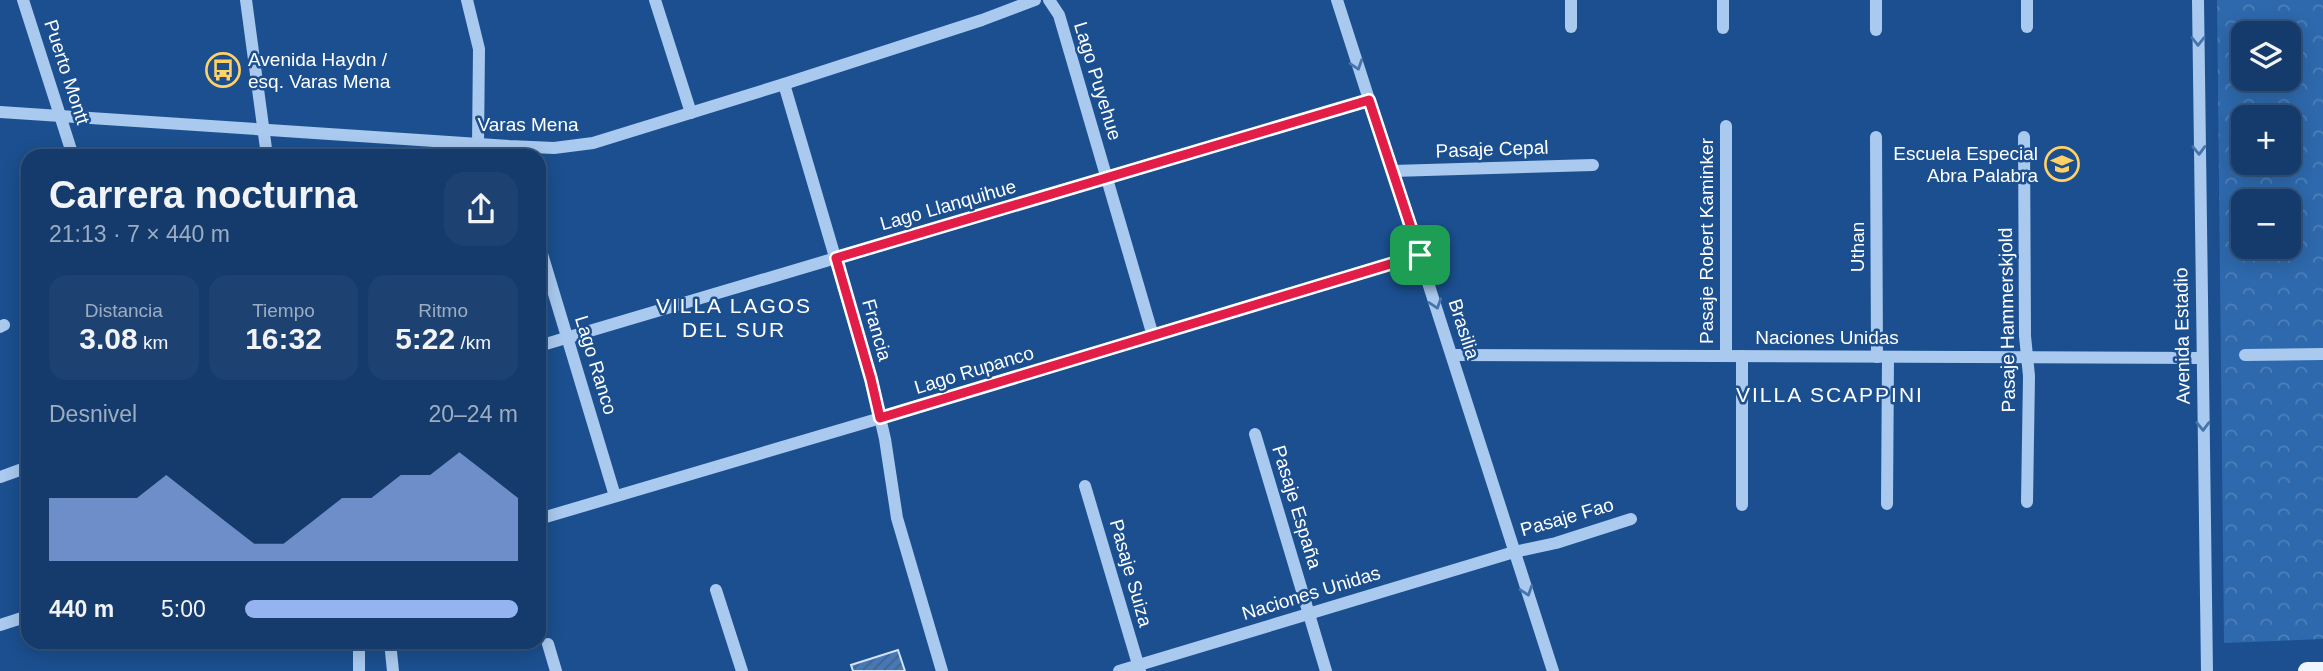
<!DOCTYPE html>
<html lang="es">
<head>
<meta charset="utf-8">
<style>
	:root { --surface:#143b6b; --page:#1d4271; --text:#f1f3f6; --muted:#9dadc1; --line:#33557e; --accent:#95b2f1 }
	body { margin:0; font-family:Helvetica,sans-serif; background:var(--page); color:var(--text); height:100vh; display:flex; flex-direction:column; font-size:26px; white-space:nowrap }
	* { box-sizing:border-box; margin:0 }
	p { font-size:23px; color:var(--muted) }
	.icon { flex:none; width:38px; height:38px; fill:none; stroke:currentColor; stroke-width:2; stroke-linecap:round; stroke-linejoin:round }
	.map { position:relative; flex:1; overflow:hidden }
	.sheet { position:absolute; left:21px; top:149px; width:525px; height:500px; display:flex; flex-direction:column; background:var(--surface); border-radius:21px; box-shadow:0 4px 18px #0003,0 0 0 2px var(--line) }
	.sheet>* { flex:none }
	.buttons { position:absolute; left:2231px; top:21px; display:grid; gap:14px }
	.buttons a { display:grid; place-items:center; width:70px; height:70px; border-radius:14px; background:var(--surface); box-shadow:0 4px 18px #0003,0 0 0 2px var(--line); font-size:35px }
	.pin { position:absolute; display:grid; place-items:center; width:60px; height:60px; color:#fff; margin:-30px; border-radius:14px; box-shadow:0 4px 10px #0006 }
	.round { display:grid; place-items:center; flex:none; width:74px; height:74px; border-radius:21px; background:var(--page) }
	.headline { display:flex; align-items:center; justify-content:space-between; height:119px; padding:0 28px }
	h1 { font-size:38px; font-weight:700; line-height:52px }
	.metrics { display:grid; grid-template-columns:repeat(3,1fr); gap:10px; height:119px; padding:7px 28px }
	.metrics div { display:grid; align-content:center; border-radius:18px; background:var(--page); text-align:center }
	.metrics b { font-size:30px; font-weight:700 }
	.metrics small { font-size:19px; font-weight:400 }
	.metrics p { font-size:19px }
	.chart { height:196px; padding:14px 28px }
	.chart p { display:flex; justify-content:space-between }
	.chart svg { width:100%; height:126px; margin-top:7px; fill:var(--accent); opacity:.7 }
	ul { padding:0 28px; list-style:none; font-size:23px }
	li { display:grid; grid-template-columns:112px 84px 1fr; align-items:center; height:52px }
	li i { height:18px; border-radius:9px; background:var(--accent) }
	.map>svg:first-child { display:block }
	.park { fill:url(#park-crowns); fill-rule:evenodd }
	.building { fill:url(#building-hatch); stroke:#cfe3fa; stroke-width:2 }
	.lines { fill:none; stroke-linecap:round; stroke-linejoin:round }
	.minor { stroke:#a9c9ee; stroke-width:12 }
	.major { stroke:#f0f6ff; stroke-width:18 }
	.oneway { stroke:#4674ac }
	.route-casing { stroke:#fff; stroke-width:14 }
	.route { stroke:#e11d48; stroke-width:9 }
	.labels { text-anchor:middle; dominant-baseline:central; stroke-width:5; stroke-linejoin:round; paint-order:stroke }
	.poi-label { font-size:19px; fill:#fff; stroke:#1b4f8f; text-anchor:start }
	.street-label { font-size:19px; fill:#fff; stroke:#1b4f8f }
	.neighbourhood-label { font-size:21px; letter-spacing:2px; fill:#fff; stroke:#1b4f8f }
</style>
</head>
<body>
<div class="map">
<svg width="2323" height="671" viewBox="0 0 2323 671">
	<defs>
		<pattern id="park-crowns" width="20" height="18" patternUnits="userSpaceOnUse" patternTransform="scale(1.75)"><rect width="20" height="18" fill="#2e69ad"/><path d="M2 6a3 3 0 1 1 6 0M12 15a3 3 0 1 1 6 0" fill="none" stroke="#4d80b9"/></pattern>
		<pattern id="building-hatch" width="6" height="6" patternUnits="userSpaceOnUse" patternTransform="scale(1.75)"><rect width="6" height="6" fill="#4478b7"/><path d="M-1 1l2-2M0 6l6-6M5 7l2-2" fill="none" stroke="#486282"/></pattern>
	</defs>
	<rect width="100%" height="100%" fill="#1b4f8f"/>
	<path class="park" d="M 2217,0 L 2323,0 L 2323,639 L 2224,643 ZM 2244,33 L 2289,33 L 2289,79 L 2244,79 ZM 2244,117 L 2289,117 L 2289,163 L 2244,163 ZM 2244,201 L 2289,201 L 2289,247 L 2244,247 Z"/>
	<path class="building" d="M 898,650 L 905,671 L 853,671 L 851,665 Z"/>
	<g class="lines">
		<g class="minor">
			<path d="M 23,0 L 73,156"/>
			<path d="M 246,0 L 267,156"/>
			<path d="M 467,0 L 479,49 L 478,144"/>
			<path d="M 655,0 L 691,113"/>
			<path d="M 1049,0 L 1059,15 L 1153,336"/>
			<path d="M 1337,0 L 1553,671"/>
			<path d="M 1571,0 L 1571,27"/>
			<path d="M 1876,0 L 1876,30"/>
			<path d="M 2027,0 L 2027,27"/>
			<path d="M 2198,0 L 2207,671"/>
			<path d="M 1723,28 L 1723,0"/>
			<path d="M 784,84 L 871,379 L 885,439 L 897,518 L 942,671"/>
			<path d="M 0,112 L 509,146 L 554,148 L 593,143 L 784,84 L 982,20 L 1035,0"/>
			<path d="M 1726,126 L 1726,356"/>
			<path d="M 1876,137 L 1877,357"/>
			<path d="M 2024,137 L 2025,336 L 2029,376 L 2027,502"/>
			<path d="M 1393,171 L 1593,165"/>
			<path d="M 539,244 L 615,496"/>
			<path d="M 0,327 L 4,325"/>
			<path d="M 539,346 L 1369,100"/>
			<path d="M 1452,355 L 2202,358"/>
			<path d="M 2245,355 L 2323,354"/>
			<path d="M 1742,356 L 1742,505"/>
			<path d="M 1255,434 L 1326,671"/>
			<path d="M 0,477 L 28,467"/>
			<path d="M 1085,486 L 1140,671"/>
			<path d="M 1887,504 L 1888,357"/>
			<path d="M 539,519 L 901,412 L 1420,255"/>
			<path d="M 716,590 L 742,671"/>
			<path d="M 0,625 L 28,616"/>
			<path d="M 390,642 L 393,671"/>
			<path d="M 548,644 L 556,671"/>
			<path d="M 359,671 L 359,642"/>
			<path d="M 1119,671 L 1514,552 L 1556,543 L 1631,519"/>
		</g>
		<path class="major" d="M 2307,671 L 2323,671"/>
	</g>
	<defs><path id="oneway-chevron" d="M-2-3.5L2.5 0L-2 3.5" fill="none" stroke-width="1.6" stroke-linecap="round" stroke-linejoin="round" transform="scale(1.75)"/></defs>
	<g class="oneway">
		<use href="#oneway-chevron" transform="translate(2198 41) rotate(90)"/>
		<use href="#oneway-chevron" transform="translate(1357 65) rotate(72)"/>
		<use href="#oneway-chevron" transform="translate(2199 150) rotate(89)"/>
		<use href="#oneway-chevron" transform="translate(1436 304) rotate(72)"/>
		<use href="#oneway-chevron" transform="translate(2203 426) rotate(89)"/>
		<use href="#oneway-chevron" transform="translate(1527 591) rotate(72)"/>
	</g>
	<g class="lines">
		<g class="route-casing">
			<path id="route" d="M 1369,100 L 1420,255 L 880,418 L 871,379 L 836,258 Z"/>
		</g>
		<use href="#route" class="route"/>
	</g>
	<defs>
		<g id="bus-ring" transform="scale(1.75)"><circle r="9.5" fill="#1b4f8f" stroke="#ffd166" stroke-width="1.5"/><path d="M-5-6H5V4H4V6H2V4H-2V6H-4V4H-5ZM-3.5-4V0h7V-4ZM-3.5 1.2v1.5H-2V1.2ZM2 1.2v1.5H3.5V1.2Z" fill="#ffd166"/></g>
		<g id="school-ring" transform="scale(1.75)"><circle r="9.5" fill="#1b4f8f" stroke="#ffd166" stroke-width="1.5"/><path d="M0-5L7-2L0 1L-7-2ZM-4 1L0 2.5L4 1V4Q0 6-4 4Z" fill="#ffd166"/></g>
	</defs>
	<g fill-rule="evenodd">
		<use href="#bus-ring" x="223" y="70"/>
		<use href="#school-ring" x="2062" y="164"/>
	</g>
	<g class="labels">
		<g class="poi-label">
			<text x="248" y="59">Avenida Haydn /<tspan x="248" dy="22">esq. Varas Mena</tspan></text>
			<text x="2038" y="153" text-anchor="end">Escuela Especial<tspan x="2038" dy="22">Abra Palabra</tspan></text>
		</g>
		<g class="street-label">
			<text transform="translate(67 72) rotate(72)">Puerto Montt</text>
			<text transform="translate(1098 81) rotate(73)">Lago Puyehue</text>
			<text x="528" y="124">Varas Mena</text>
			<text transform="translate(1492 149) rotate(-2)">Pasaje Cepal</text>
			<text transform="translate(948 205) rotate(-16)">Lago Llanquihue</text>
			<text transform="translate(1706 241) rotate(-90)">Pasaje Robert Kaminker</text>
			<text transform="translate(1857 247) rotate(-90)">Uthan</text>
			<text transform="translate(2007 320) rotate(-91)">Pasaje Hammerskjold</text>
			<text transform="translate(1464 329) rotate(72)">Brasilia</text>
			<text transform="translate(877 330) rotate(74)">Francia</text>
			<text transform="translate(2182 336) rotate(-91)">Avenida Estadio</text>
			<text x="1827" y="337">Naciones Unidas</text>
			<text transform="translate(596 365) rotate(73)">Lago Ranco</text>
			<text transform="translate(974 370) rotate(-17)">Lago Rupanco</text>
			<text transform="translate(1297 507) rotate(73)">Pasaje España</text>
			<text transform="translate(1567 517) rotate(-16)">Pasaje Fao</text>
			<text transform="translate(1131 573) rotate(74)">Pasaje Suiza</text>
			<text transform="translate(1311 593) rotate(-17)">Naciones Unidas</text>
		</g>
		<g class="neighbourhood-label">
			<text x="734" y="305">VILLA LAGOS<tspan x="734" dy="24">DEL SUR</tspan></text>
			<text x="1830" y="394">VILLA SCAPPINI</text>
		</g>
	</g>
</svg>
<div class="buttons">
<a><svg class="icon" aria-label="layers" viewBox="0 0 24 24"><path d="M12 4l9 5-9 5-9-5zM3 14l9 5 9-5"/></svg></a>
<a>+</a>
<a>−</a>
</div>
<div class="pin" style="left:1420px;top:255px;background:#1e9e55"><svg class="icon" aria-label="arrive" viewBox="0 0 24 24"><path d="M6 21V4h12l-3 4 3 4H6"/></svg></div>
<section class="sheet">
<div class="headline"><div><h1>Carrera nocturna</h1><p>21:13 · 7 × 440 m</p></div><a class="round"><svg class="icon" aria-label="share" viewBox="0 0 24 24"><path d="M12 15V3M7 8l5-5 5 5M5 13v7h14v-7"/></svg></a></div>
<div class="metrics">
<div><p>Distancia</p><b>3.08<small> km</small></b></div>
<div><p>Tiempo</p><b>16:32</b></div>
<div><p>Ritmo</p><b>5:22<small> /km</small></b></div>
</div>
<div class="chart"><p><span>Desnivel</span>20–24 m</p>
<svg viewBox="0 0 160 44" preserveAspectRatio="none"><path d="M0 44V22L10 22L20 22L30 22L40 14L50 22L60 30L70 38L80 38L90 30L100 22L110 22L120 14L130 14L140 6L150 14L160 22V44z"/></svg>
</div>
<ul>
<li><b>440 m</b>5:00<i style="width:100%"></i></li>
</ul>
</section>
</div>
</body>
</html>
